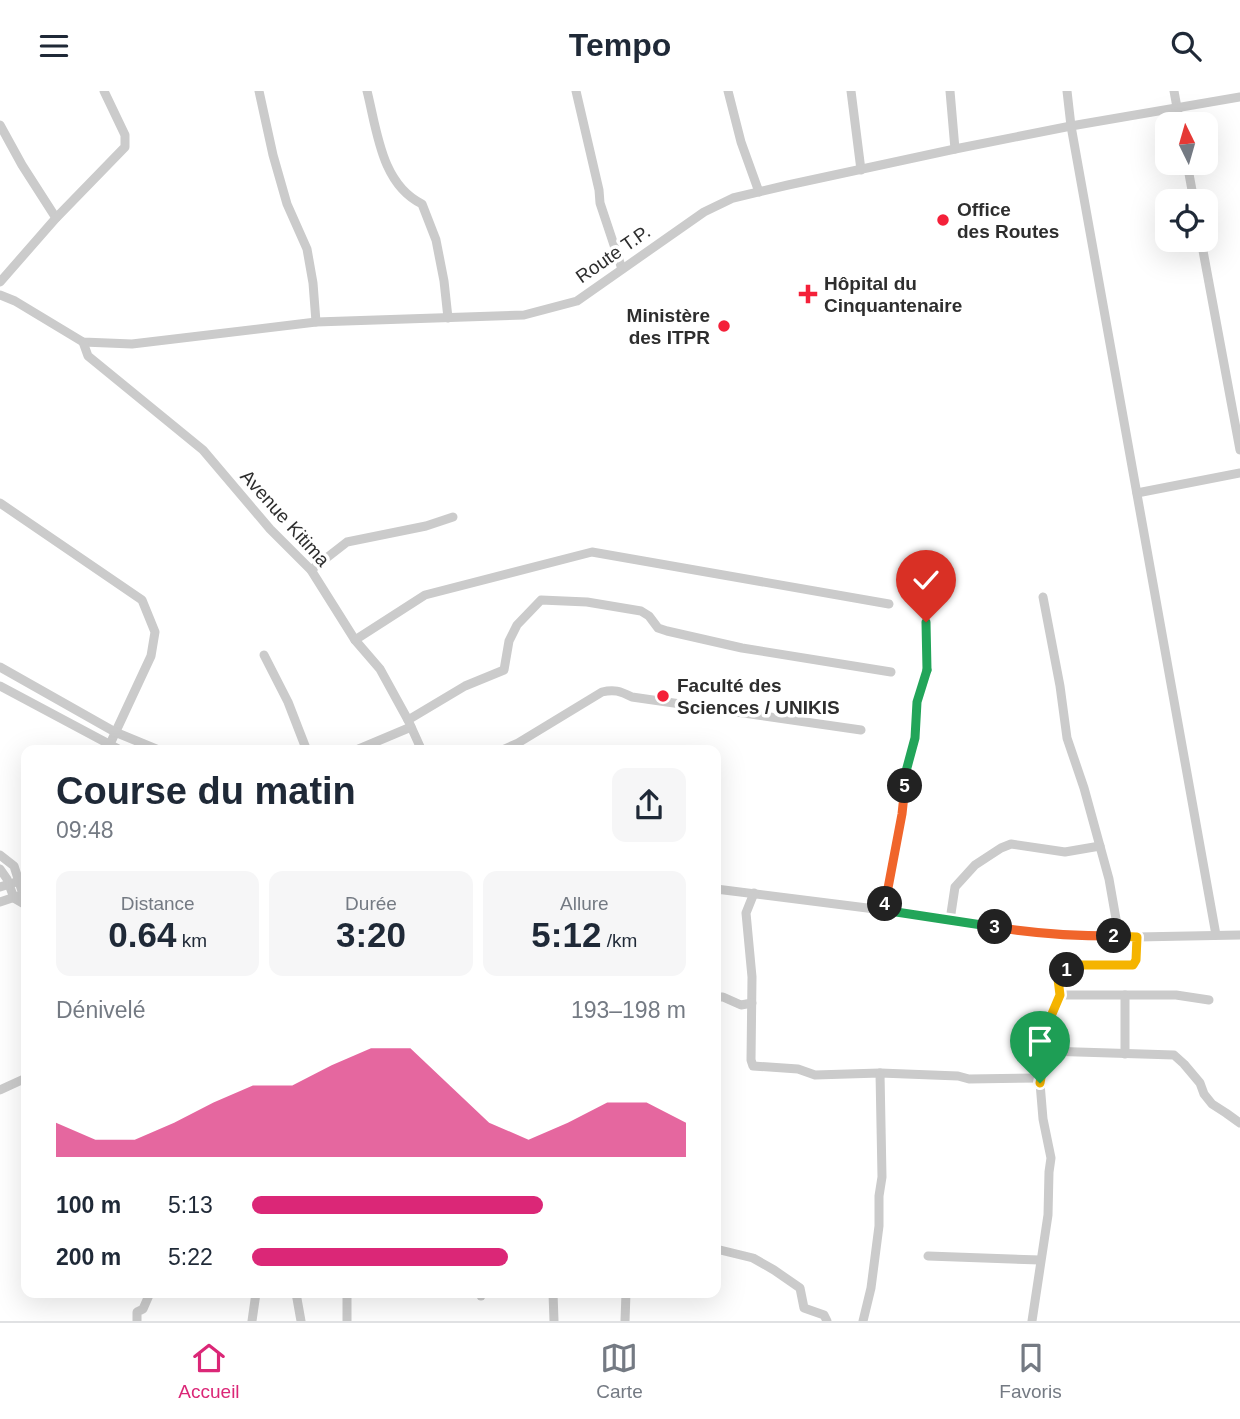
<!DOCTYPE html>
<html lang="fr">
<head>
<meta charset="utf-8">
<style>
	:root { --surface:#fff; --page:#f6f6f7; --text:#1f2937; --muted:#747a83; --line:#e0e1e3; --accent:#db2777 }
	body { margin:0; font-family:Arial,sans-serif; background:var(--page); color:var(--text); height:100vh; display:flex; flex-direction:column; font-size:26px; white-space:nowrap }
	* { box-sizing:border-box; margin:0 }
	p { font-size:23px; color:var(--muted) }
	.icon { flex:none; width:38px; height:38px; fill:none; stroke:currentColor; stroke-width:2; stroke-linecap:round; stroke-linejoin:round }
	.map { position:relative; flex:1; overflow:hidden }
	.details { position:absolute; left:21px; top:654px; width:700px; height:553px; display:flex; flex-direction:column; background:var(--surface); border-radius:14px; box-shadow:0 7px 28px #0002 }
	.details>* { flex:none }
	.needle { width:46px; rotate:355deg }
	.buttons { position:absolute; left:1155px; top:21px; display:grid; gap:14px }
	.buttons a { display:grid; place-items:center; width:63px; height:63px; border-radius:14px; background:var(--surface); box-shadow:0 7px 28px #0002; font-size:35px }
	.pin { position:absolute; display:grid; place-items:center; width:60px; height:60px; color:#fff; margin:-72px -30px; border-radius:50% 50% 50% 0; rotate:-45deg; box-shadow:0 0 7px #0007 }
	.pin .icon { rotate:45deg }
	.km { position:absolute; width:35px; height:35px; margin:-18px; border-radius:50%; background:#222; color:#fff; font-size:19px; line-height:35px; text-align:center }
	.round { display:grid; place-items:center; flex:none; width:74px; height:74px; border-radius:14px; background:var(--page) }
	.headline { display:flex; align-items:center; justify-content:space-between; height:119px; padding:0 35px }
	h1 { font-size:38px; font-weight:800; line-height:52px }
	.stats { display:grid; grid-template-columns:repeat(3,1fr); gap:10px; height:119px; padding:7px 35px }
	.stats div { display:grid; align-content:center; border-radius:14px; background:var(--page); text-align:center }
	.stats b { font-size:35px; font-weight:800 }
	.stats small { font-size:19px; font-weight:400 }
	.stats p { font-size:19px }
	.chart { height:196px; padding:14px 35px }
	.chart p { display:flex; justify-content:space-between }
	.chart svg { width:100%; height:126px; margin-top:7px; fill:var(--accent); opacity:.7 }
	ul { padding:0 35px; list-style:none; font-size:23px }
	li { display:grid; grid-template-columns:112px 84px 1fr; align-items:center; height:52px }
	li i { height:18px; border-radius:9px; background:var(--accent) }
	header { display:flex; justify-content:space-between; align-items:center; height:91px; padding:0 35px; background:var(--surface); font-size:32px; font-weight:800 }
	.tab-bar { display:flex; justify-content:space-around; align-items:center; height:98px; border-top:2px solid var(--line); background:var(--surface); font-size:19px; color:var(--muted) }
	.tab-bar a { display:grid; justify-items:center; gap:4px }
	.tab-bar .active { color:var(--accent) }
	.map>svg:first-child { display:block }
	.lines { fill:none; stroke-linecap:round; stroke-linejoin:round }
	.minor { stroke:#cbcbcb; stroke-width:9 }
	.split-1-casing { stroke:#fff; stroke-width:14 }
	.split-2-casing { stroke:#fff; stroke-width:14 }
	.split-3-casing { stroke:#fff; stroke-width:14 }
	.split-4-casing { stroke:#fff; stroke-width:14 }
	.split-5-casing { stroke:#fff; stroke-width:14 }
	.split-6-casing { stroke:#fff; stroke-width:14 }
	.split-7-casing { stroke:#fff; stroke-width:14 }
	.split-1 { stroke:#f5b400; stroke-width:9 }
	.split-2 { stroke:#f5b400; stroke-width:9 }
	.split-3 { stroke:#f0652b; stroke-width:9 }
	.split-4 { stroke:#22a559; stroke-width:9 }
	.split-5 { stroke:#f0652b; stroke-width:9 }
	.split-6 { stroke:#22a559; stroke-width:9 }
	.split-7 { stroke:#22a559; stroke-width:9 }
	.poi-dot { fill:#f42039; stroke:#fff; stroke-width:2.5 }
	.labels { text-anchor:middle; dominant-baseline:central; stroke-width:7; stroke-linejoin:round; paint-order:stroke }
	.poi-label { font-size:19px; font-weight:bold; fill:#2e2e2e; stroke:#fff; text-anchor:start }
	.street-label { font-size:19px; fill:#2e2e2e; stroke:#fff }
</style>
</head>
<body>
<header><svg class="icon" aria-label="menu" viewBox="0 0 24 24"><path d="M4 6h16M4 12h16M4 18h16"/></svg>Tempo<svg class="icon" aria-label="search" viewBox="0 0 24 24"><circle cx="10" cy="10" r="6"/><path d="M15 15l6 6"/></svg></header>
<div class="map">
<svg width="1240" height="1230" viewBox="0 0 1240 1230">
	<rect width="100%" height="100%" fill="#fff"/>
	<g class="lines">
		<g class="minor">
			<path d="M 259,0 L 273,64 L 287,113 L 307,158 L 313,192 L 316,231"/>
			<path d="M 367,0 C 377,39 381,93 422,113 L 436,149 L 444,190 L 448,227"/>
			<path d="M 576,0 L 599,99 L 600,112 L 622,178"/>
			<path d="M 728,0 L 741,51 L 759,101"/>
			<path d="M 851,0 L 861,79"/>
			<path d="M 950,0 L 955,58"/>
			<path d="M 1067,0 L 1071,35 L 1216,844"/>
			<path d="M 1174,0 L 1180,33"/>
			<path d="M 0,34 L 22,74 L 56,127"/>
			<path d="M 1187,72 L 1194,110"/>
			<path d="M 1201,149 L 1240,359"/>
			<path d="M 0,191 L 56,127 L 125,56 L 125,44 L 104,0"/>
			<path d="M 0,204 L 15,210 L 83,251 L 132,253 L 316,231 L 524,224 L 577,210 L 704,121 L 733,107 L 788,94 L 955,58 L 1071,35 L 1240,6"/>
			<path d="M 83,251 L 88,265 L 203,359 L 270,438 L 311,479 L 355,549 L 380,578 L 408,629 L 422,660"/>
			<path d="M 1137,402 L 1240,382"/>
			<path d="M 0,412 L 142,509 L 155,541 L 151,565 L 110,653"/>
			<path d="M 311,479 L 347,451 L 426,435 L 453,426"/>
			<path d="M 1043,506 L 1060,595 L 1067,647 L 1084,697 L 1109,788 L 1119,845"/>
			<path d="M 355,549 L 425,504 L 592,461 L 889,513"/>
			<path d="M 264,564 L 288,611 L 307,660"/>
			<path d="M 0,576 L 115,641 L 161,660"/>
			<path d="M 0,595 L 122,660"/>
			<path d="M 408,629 L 465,595 L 504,579 L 509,550 L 517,534 L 541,509 L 587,511 L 641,520 L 649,525 L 658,537 L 667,540 L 742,557 L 891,581"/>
			<path d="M 354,660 L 411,636"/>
			<path d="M 500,660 L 518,652 L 602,601 C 614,598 620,600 632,606 L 861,639"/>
			<path d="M 0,764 L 14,775 L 23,803 L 26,808"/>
			<path d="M 0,778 L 7,788 L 14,807 L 26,814"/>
			<path d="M 0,796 L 26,788"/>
			<path d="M 716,798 L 883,819 L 1041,843 L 1137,846 L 1240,844"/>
			<path d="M 754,802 L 746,822 L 752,886 L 751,969 L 753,975 L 798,978 L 815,984 L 880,982 L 958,985 L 969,988 L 1041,987"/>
			<path d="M 0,811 L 18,805"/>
			<path d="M 883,819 L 902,723 L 905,684 L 915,647 L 917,611 L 927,579 L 926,531"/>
			<path d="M 950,829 L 955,796 L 975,774 L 1001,757 L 1011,753 L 1065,761 L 1100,755"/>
			<path d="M 1060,904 L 1176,904 L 1209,909"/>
			<path d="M 716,906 L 723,906 L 741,914 L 752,912"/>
			<path d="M 1046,960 L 1174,964 L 1184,973 L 1200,992 L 1204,1003 L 1212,1013 L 1226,1022 L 1240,1032"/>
			<path d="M 1125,963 L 1125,904"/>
			<path d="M 0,999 L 26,987"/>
			<path d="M 716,1158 L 753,1167 L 774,1179 L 800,1197 L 804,1217 L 824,1224 L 827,1230"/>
			<path d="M 928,1165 L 1040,1169"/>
			<path d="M 296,1202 L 301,1230"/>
			<path d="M 481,1202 L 481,1205"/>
			<path d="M 553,1202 L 554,1230"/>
			<path d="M 137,1230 L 137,1221 L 143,1218 L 150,1202"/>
			<path d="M 252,1230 L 256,1202"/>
			<path d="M 347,1230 L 347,1202"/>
			<path d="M 625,1230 L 626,1202"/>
			<path d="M 863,1230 L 871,1197 L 879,1135 L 879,1105 L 882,1086 L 880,982"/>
			<path d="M 1032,1230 L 1048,1124 L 1049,1081 L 1051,1067 L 1043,1028 L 1040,992 L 1046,960 L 1046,937 L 1060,904 L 1058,888 L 1063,881 L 1080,874 L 1133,874 L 1136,869 L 1137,846"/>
		</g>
	</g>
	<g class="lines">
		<g class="split-1-casing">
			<path id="split-1" d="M 1040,992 L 1046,960 L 1046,937 L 1060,904 L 1058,888 L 1063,881 L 1067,879"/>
		</g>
		<g class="split-2-casing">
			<path id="split-2" d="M 1067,879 L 1080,874 L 1133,874 L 1136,869 L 1137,846 L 1114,845"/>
		</g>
		<g class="split-3-casing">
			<path id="split-3" d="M 995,836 C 1037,843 1072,845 1114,845"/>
		</g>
		<g class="split-4-casing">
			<path id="split-4" d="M 885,813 L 883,819 L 995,836"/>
		</g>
		<g class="split-5-casing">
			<path id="split-5" d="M 885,813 L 902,723 L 905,695"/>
		</g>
		<g class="split-6-casing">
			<path id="split-6" d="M 905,695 L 905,684 L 915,647 L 917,611 L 927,579"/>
		</g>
		<g class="split-7-casing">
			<path id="split-7" d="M 926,531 L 927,579"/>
		</g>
		<use href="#split-1" class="split-1"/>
		<use href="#split-2" class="split-2"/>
		<use href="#split-3" class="split-3"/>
		<use href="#split-4" class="split-4"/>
		<use href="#split-5" class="split-5"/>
		<use href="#split-6" class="split-6"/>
		<use href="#split-7" class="split-7"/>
	</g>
	<g class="poi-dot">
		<circle cx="943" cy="129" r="7"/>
		<path d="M804.5 192.5h7v7h7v7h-7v7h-7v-7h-7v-7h7z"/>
		<circle cx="724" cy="235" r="7"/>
		<circle cx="663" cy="605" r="7"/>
	</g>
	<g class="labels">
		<g class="poi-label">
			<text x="957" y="118">Office<tspan x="957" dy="22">des Routes</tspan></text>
			<text x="824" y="192">Hôpital du<tspan x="824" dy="22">Cinquantenaire</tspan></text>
			<text x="710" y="224" text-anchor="end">Ministère<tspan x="710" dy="22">des ITPR</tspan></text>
			<text x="677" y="594">Faculté des<tspan x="677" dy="22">Sciences / UNIKIS</tspan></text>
		</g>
		<g class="street-label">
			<text transform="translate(613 163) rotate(-35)">Route T.P.</text>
			<text transform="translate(285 427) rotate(48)">Avenue Kitima</text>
		</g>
	</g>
</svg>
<div class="buttons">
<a><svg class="needle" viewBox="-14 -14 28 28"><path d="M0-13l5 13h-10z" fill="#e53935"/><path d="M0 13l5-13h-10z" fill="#747a83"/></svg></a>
<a><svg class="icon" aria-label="locate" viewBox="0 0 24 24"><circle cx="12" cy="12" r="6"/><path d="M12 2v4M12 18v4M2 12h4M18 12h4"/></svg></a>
</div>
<div class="pin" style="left:1040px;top:992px;background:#1e9e55"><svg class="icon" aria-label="arrive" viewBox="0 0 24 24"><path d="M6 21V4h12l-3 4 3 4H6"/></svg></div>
<div class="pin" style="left:926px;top:531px;background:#d93025"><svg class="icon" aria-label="check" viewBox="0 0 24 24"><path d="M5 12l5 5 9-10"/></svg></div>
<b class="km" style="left:1067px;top:879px">1</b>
<b class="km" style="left:1114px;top:845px">2</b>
<b class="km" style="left:995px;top:836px">3</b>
<b class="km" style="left:885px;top:813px">4</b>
<b class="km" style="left:905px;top:695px">5</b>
<section class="details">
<div class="headline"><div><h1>Course du matin</h1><p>09:48</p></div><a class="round"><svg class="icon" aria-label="share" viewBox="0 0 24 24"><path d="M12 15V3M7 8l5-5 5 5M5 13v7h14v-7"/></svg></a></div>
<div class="stats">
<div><p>Distance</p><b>0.64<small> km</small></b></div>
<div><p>Durée</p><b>3:20</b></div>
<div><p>Allure</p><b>5:12<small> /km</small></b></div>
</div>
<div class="chart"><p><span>Dénivelé</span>193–198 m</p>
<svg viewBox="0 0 160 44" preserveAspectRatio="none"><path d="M0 44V32L10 38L20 38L30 32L40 25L50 19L60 19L70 12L80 6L90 6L100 19L110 32L120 38L130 32L140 25L150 25L160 32V44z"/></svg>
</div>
<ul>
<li><b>100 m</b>5:13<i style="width:67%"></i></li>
<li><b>200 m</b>5:22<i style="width:59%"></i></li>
</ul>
</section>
</div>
<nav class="tab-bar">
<a class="active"><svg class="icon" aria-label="home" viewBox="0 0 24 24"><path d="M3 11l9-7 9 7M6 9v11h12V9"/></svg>Accueil</a>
<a><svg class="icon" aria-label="map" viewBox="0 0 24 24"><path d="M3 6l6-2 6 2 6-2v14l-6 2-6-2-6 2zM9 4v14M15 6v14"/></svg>Carte</a>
<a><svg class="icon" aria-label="saved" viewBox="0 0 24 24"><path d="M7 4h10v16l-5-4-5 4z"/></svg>Favoris</a>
</nav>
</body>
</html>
